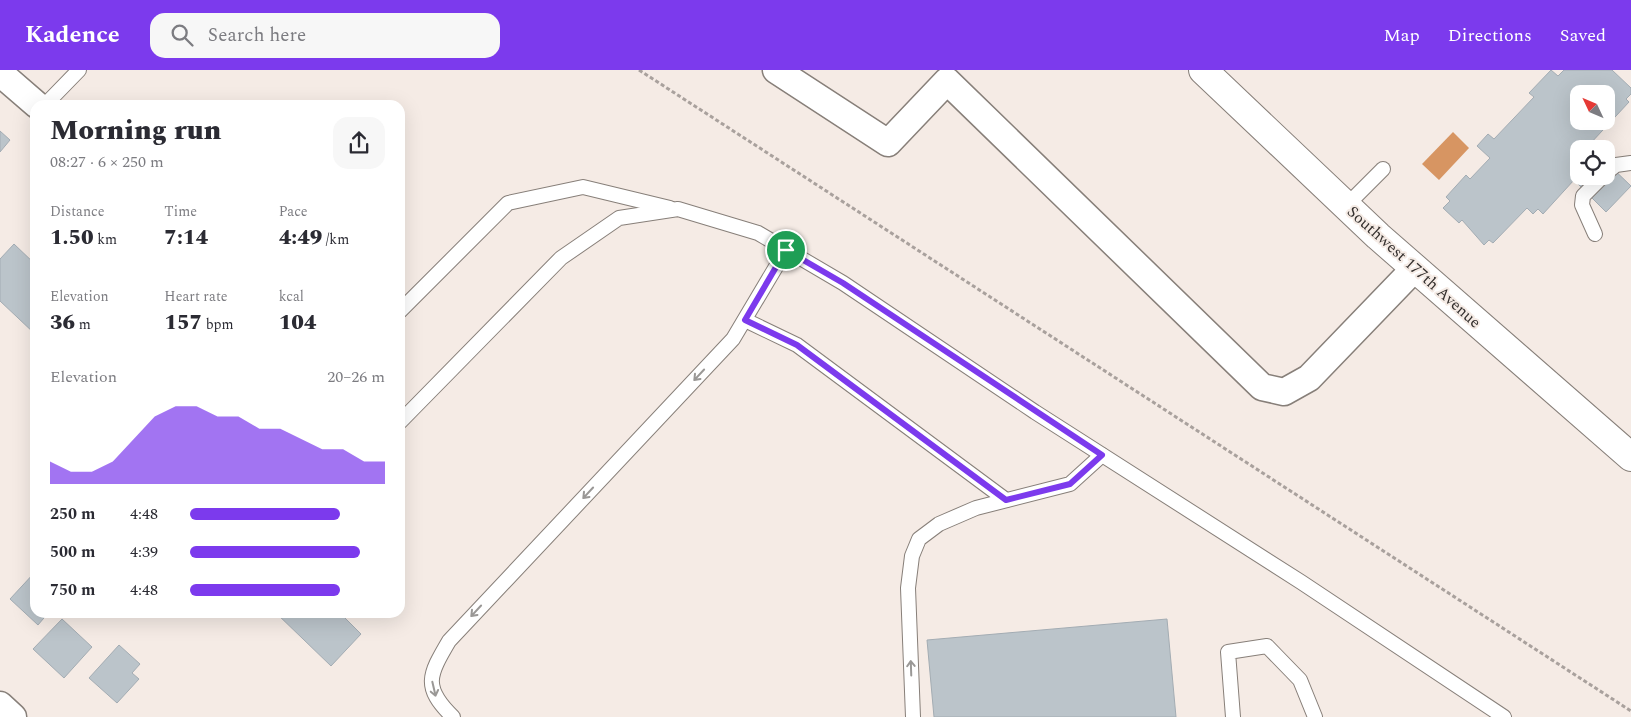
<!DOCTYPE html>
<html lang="en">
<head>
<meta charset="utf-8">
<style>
	:root { --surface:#fff; --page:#f7f7f7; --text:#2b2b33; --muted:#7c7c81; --accent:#7c3aed }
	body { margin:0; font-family:Spectral,serif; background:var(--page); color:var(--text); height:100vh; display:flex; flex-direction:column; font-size:19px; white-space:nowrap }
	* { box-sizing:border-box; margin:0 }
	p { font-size:16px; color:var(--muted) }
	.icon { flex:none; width:28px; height:28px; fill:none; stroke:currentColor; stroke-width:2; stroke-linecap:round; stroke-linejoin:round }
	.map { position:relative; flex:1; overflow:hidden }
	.drawer { position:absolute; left:30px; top:30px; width:375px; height:518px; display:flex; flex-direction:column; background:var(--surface); border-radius:15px; box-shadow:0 5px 20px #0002 }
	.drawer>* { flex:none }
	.needle { width:32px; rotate:314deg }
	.tools { position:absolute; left:1570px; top:15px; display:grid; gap:10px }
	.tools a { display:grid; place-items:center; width:45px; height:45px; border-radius:10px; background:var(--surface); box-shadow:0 5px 20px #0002; font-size:25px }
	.pin { position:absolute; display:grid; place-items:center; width:42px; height:42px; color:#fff; margin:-21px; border:2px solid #fff; border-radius:50%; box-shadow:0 1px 5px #0007 }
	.round { display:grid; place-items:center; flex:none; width:52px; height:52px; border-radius:15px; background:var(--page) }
	.summary { display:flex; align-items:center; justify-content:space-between; height:85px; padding:0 20px }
	h1 { font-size:28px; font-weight:800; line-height:38px }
	.stats { display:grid; grid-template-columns:repeat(3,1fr); gap:8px; height:85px; padding:5px 20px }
	.stats div { display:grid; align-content:center }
	.stats b { font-size:21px; font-weight:800 }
	.stats small { font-size:14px; font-weight:400 }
	.stats p { font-size:14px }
	.chart { height:140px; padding:10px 20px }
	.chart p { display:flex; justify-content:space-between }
	.chart svg { width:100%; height:90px; margin-top:5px; fill:var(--accent); opacity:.7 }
	ul { padding:0 20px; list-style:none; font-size:16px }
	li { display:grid; grid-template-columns:80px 60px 1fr; align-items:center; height:38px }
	li i { height:12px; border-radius:6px; background:var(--accent) }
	header { display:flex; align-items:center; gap:30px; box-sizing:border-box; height:70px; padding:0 25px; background:var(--accent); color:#fff }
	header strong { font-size:24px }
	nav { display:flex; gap:28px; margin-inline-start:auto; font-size:18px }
	.search { width:350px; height:45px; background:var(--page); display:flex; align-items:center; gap:12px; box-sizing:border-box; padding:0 18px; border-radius:15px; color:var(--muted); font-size:19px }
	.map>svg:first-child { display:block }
	.water { fill:#d79562 }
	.building { fill:#bbc4ca; stroke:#a3acb3; fill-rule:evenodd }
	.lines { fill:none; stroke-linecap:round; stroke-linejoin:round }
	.service-casing { stroke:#877f79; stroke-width:16 }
	.minor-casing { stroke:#877f79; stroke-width:29 }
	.secondary-casing { stroke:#877f79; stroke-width:30 }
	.path { stroke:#a9a19d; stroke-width:3; stroke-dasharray:4 2.5; stroke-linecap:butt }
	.service { stroke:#fff; stroke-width:14 }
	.minor { stroke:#fff; stroke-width:26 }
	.secondary { stroke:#fff; stroke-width:28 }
	.oneway { stroke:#9a9896 }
	.route-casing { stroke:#fff; stroke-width:10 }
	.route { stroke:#7c3aed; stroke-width:6 }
	.labels { text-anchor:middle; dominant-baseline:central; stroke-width:4; stroke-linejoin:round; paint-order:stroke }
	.street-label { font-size:16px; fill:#34302e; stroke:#f5ebe5 }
</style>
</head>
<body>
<header>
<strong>Kadence</strong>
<div class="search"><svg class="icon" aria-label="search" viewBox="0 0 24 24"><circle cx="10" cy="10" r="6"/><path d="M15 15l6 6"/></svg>Search here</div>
<nav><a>Map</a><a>Directions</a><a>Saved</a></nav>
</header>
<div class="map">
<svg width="1631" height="647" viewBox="0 0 1631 647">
	<rect width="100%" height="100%" fill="#f5ebe5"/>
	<path class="water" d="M 1453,62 L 1469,78 L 1439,110 L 1422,94 Z"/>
	<g class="building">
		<path d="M 1551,0 L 1558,6 L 1564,0 L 1612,0 L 1631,18 L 1631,24 L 1626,29 L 1629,32 L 1589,75 L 1593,79 L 1579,79 L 1579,98 L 1571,107 L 1574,110 L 1543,144 L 1538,139 L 1533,144 L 1527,138 L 1493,173 L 1489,170 L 1484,175 L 1462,150 L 1459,153 L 1443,138 L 1450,131 L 1446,127 L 1466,105 L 1470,109 L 1490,88 L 1477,76 L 1488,64 L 1494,69 L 1534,27 L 1529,23 ZM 1579,24 L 1606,24 L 1606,51 L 1579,51 Z"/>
		<path d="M 0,61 L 10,70 L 0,82 Z"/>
		<path d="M 1606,92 L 1631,116 L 1606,142 L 1571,107 L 1579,98 L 1579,106 L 1606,106 Z"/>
		<path d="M 14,174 L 35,194 L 35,264 L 0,231 L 0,189 Z"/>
		<path d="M 35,502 L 35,542 L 49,542 L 38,555 L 10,529 Z"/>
		<path d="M 275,542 L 339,542 L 361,564 L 331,596 Z"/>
		<path d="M 62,549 L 92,577 L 64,608 L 33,579 Z"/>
		<path d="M 1167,549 L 1176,647 L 934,647 L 927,570 Z"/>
		<path d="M 119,575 L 140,594 L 132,603 L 139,609 L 117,633 L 89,608 Z"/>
	</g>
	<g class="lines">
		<g class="service-casing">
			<g id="service">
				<path d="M 45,35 L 79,0"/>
				<path d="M 1606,103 L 1616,95 L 1631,93"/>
				<path d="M 1346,136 L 1383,99"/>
				<path d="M 1595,164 L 1582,135 L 1583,126 L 1603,106"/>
				<path d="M 400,241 L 508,133 L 583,117 L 670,138"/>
				<path d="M 745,250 L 797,275 L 1006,430"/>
				<path d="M 400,352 L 561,188 L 619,148 L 678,139 L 758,163 L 843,213 L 1035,342 L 1301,512 L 1504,647"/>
				<path d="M 453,647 C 422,617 429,605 449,571 L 733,269 L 786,180"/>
				<path d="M 913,647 L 908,518 L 912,486 L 919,469 L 939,454 L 976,438 L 1070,414 L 1102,385"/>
				<path d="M 1233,647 L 1228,582 L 1267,576 L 1300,610 L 1315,647"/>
			</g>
		</g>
		<g class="minor-casing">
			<g id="minor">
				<path d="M 776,0 L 888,73 L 947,11 L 1262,317 L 1284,322 L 1309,308 L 1415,198"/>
				<path d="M 0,3 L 37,35"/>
				<path d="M 0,635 L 13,647"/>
			</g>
		</g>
		<g class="secondary-casing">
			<path id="secondary" d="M 1203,0 L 1378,166 L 1631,387"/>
		</g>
		<path class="path" d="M 639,0 L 1631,641"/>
		<use href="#service" class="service"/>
		<use href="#minor" class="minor"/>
		<use href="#secondary" class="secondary"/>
	</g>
	<defs><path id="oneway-shaft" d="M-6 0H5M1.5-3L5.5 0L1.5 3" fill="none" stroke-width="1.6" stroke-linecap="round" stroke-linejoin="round" transform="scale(1.25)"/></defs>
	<g class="oneway">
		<use href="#oneway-shaft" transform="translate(699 305) rotate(133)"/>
		<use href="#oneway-shaft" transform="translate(588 423) rotate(133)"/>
		<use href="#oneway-shaft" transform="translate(476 541) rotate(133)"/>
		<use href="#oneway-shaft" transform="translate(911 598) rotate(-92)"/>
		<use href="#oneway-shaft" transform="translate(434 619) rotate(77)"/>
	</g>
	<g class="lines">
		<g class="route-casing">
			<path id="route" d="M 786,180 L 843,213 L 1102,385 L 1070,414 L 1006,430 L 797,275 L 745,250 Z"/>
		</g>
		<use href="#route" class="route"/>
	</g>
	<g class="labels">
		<g class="street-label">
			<text transform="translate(1414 197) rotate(42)">Southwest 177th Avenue</text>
		</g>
	</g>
</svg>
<div class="tools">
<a><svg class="needle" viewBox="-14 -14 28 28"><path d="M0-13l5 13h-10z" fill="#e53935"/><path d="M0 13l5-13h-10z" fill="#7c7c81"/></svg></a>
<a><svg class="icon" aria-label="locate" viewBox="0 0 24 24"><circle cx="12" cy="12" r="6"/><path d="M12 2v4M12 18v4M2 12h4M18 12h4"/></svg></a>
</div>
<div class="pin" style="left:786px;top:180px;background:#1e9e55"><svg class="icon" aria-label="arrive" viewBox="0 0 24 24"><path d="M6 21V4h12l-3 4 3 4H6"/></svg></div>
<section class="drawer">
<div class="summary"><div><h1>Morning run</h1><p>08:27 · 6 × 250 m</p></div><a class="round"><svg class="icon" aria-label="share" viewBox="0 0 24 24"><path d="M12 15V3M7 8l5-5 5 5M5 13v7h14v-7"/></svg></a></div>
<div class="stats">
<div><p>Distance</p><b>1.50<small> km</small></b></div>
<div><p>Time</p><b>7:14</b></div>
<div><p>Pace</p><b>4:49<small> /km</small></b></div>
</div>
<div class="stats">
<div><p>Elevation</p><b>36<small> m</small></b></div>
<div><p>Heart rate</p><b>157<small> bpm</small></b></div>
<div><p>kcal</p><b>104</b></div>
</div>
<div class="chart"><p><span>Elevation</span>20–26 m</p>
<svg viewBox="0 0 160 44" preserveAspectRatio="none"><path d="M0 44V33L10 38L20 38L30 33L40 22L50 11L60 6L70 6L80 11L90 11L100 17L110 17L120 22L130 27L140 27L150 33L160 33V44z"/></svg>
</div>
<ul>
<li><b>250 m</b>4:48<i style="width:77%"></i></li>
<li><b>500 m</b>4:39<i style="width:87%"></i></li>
<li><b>750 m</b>4:48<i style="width:77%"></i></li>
</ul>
</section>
</div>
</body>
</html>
